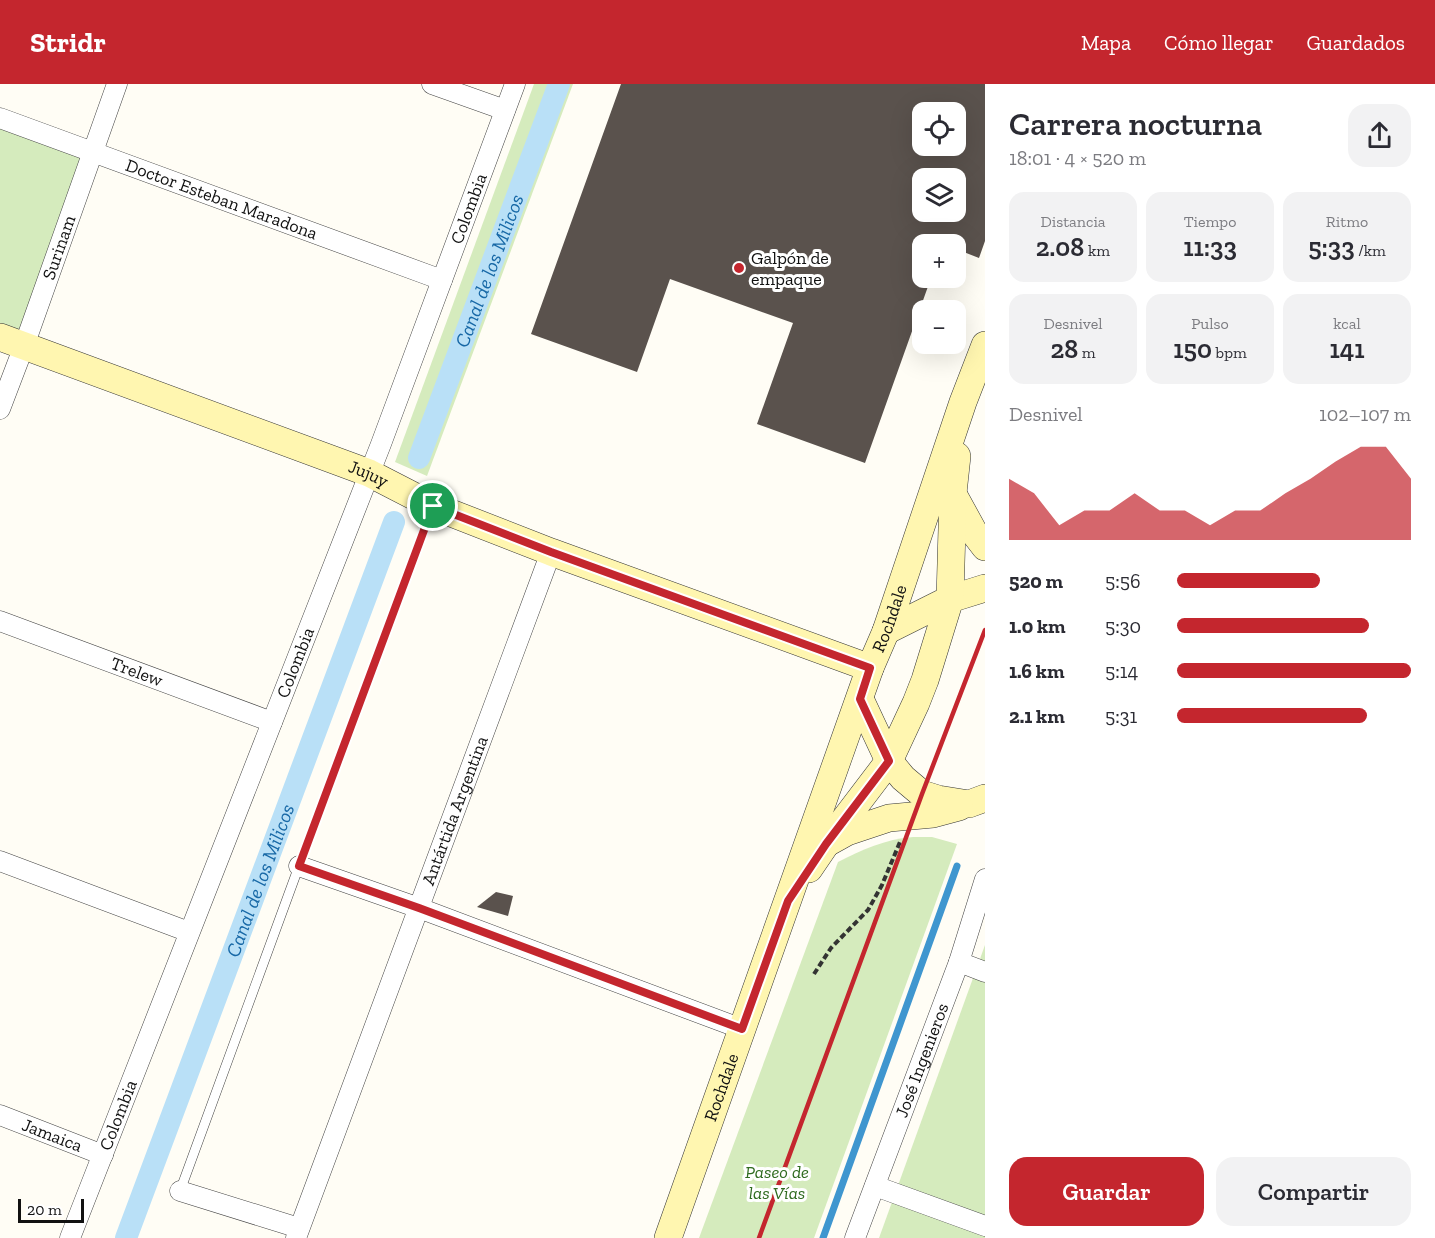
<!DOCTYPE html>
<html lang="es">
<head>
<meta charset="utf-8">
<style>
	:root { --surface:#fff; --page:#f2f2f3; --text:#2b2b33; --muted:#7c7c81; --accent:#c4262e }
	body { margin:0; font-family:"Zilla Slab",serif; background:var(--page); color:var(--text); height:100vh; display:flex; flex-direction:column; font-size:22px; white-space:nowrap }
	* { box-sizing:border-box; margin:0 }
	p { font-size:20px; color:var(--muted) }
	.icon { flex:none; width:33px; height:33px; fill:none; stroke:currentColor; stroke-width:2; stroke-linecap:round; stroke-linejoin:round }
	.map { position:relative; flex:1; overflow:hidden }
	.panel { display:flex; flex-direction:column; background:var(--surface); width:450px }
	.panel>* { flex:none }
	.controls { position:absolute; left:912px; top:18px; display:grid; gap:12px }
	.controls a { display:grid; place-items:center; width:54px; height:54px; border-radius:12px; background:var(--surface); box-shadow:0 6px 24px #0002; font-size:30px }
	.scale { position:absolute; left:18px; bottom:15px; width:66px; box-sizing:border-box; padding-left:6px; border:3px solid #111; border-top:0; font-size:16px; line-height:21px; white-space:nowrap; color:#111; -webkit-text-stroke:4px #fff; paint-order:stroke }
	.pin { position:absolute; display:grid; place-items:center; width:51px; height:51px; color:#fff; margin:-26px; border:3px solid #fff; border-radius:50%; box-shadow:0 2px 6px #0007 }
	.round { display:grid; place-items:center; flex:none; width:63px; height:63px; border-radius:18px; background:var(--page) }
	.summary { display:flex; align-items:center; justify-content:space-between; height:102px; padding:0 24px }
	h1 { font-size:33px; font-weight:600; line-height:45px }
	.metrics { display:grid; grid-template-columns:repeat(3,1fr); gap:9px; height:102px; padding:6px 24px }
	.metrics div { display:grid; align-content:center; border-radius:15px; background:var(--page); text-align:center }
	.metrics b { font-size:26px; font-weight:600 }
	.metrics small { font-size:16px; font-weight:400 }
	.metrics p { font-size:16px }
	.chart { height:168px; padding:12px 24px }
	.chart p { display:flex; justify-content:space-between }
	.chart svg { width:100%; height:108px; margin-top:6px; fill:var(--accent); opacity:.7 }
	.primary-button { display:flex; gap:12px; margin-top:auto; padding:12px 24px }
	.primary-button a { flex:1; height:69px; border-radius:18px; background:var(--accent); color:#fff; font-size:24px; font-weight:600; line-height:69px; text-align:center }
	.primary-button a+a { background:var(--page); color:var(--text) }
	ul { padding:0 24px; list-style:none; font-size:20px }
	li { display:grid; grid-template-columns:96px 72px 1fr; align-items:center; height:45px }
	li i { height:15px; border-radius:8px; background:var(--accent) }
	header { display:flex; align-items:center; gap:36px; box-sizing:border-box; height:84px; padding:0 30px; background:var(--accent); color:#fff }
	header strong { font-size:28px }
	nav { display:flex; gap:33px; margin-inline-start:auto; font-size:21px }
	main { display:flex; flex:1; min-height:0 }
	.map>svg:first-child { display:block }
	.green { fill:#d5ebbd }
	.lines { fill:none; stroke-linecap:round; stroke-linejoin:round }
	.stream { stroke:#3f96cf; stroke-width:7 }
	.canal { stroke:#b9e0f7; stroke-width:22 }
	.building { fill:#5a524d; fill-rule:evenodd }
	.service-casing { stroke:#444; stroke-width:10 }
	.minor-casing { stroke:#444; stroke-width:21 }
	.secondary-casing { stroke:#333; stroke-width:28 }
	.path { stroke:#333; stroke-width:4; stroke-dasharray:6 3; stroke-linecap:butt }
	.service { stroke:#fff; stroke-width:9 }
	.minor { stroke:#fff; stroke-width:20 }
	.secondary { stroke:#fff6b0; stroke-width:27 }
	.rail { stroke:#c4262e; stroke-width:4.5 }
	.route-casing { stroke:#fff; stroke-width:12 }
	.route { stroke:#c4262e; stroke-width:8 }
	.poi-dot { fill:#c4262e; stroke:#fff; stroke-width:2 }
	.labels { text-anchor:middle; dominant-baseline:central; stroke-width:6; stroke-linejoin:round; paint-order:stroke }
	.street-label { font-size:18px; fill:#111; stroke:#fff }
	.poi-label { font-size:18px; fill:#111; stroke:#fff; text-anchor:start }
	.park-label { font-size:18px; font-style:italic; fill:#2f6b1f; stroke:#fff }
	.water-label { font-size:20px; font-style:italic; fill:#1768a6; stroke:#fff }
</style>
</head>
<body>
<header>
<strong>Stridr</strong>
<nav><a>Mapa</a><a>Cómo llegar</a><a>Guardados</a></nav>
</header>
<main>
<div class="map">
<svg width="985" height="1154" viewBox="0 0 985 1154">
	<rect width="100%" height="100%" fill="#fffdf5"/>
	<g class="green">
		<path d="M 534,0 L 573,0 L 427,392 L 395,378 Z"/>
		<path d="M 0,34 L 93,68 L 24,262 L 0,253 Z"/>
		<path d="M 913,753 L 932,753 L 957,760 L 814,1154 L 699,1154 L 838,778 C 862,766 885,755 913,753 Z"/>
		<path d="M 985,861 L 985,1154 L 879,1154 Z"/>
	</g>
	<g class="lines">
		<path class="stream" d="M 823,1154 L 957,782"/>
		<g class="canal">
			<path id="s1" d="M 419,374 L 559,0"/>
			<path id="s2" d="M 126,1154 L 394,438"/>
		</g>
	</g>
	<g class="building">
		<path d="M 621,0 L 985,0 L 985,157 L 979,174 L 956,165 L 956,160 L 922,160 L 922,194 L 931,194 L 865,379 L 757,340 L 793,239 L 670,195 L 637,288 L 531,250 ZM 922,28 L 956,28 L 956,62 L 922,62 ZM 922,94 L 956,94 L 956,128 L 922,128 Z"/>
		<path d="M 496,808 L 513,812 L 508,832 L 477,823 Z"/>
	</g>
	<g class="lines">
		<g class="service-casing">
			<path id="service" d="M 180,1107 L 299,782 L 432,424"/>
		</g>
		<g class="minor-casing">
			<g id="minor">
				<path d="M 432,0 L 505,26"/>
				<path id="s3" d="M 0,34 L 442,196"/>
				<path id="s4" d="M 0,325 L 24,262 L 117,0"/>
				<path id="s5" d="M 0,537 L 272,638"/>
				<path d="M 0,777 L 189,848"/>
				<path d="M 299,782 L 419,824 L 742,945"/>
				<path d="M 959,878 L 985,888"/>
				<path id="s6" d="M 0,1031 L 103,1071"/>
				<path d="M 875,1102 L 985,1142"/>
				<path d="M 180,1107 L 299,1144"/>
				<path id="s7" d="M 70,1154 L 381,360 L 515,0"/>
				<path id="s8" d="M 296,1154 L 551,468"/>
				<path id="s9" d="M 855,1154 L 959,878 L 985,795"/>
			</g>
		</g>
		<g class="secondary-casing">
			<g id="secondary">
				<path id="s10" d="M 0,253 L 369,389 L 433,422 L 551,468 L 870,584"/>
				<path d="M 953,410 L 975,450 L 985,463"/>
				<path d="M 886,547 L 950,515 L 985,504"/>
				<path d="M 860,615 L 889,677 L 903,694 L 922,710 L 938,715 L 969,720 L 985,714"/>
				<path d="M 829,758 L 847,748 L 889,734 L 933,730 L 959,723"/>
				<path d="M 809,785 L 826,760 L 889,677 L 916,619 L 925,596 L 950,515 L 953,409 L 957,372"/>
				<path id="s11" d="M 668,1154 L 870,584 L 886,547 L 963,318 L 985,261"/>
			</g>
		</g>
		<path class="path" d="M 814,890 L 831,864 L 868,826 L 882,801 L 900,758"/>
		<use href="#service" class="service"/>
		<use href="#minor" class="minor"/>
		<use href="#secondary" class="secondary"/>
		<path class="rail" d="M 759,1154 L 922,710 L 985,546"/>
	</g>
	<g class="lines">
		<g class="route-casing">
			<path id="route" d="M 433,422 L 551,468 L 870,584 L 860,615 L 889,677 L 826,760 L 788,817 L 742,945 L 419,824 L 299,782 Z"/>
		</g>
		<use href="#route" class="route"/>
	</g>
	<circle class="poi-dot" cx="739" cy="184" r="6"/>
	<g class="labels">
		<g class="street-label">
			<text stroke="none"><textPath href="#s3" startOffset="236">Doctor Esteban Maradona</textPath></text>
			<text stroke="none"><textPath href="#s7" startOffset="1104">Colombia</textPath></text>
			<text stroke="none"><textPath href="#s4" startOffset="172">Surinam</textPath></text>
			<text stroke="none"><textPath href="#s10" startOffset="393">Jujuy</textPath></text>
			<text stroke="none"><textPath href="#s11" startOffset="658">Rochdale</textPath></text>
			<text stroke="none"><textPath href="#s7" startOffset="618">Colombia</textPath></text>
			<text stroke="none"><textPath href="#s5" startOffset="146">Trelew</textPath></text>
			<text stroke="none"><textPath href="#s8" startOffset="456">Antártida Argentina</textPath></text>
			<text stroke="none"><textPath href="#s9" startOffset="190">José Ingenieros</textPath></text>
			<text stroke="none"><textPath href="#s11" startOffset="160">Rochdale</textPath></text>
			<text stroke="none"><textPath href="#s7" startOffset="132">Colombia</textPath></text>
			<text stroke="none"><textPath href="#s6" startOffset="56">Jamaica</textPath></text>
		</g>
		<g class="poi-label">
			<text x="751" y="174">Galpón de<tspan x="751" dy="21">empaque</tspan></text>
		</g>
		<g class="park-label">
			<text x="777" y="1088">Paseo de<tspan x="777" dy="21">las Vías</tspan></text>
		</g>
		<g class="water-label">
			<text stroke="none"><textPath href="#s1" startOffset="200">Canal de los Milicos</textPath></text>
			<text stroke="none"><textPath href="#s2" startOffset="382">Canal de los Milicos</textPath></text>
		</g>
	</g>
</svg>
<div class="controls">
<a><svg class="icon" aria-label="locate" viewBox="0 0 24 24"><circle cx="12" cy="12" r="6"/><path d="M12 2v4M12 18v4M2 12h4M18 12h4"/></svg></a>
<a><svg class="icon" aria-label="layers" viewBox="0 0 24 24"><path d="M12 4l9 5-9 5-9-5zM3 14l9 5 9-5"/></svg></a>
<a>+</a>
<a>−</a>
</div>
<div class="scale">20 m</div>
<div class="pin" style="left:433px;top:422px;background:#1e9e55"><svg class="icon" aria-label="arrive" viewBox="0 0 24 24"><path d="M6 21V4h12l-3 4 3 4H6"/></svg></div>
</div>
<section class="panel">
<div class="summary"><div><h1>Carrera nocturna</h1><p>18:01 · 4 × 520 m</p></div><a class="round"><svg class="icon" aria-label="share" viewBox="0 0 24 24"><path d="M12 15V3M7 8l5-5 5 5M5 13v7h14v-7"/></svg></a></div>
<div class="metrics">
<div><p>Distancia</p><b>2.08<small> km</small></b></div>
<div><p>Tiempo</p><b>11:33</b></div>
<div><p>Ritmo</p><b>5:33<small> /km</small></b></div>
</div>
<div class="metrics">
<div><p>Desnivel</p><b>28<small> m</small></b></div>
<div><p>Pulso</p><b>150<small> bpm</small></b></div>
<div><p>kcal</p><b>141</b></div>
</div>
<div class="chart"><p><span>Desnivel</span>102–107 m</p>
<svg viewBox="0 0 160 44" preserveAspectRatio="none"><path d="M0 44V19L10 25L20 38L30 32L40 32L50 25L60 32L70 32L80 38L90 32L100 32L110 25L120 19L130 12L140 6L150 6L160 19V44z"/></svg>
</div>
<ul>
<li><b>520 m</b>5:56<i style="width:61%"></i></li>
<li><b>1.0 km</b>5:30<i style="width:82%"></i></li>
<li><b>1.6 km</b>5:14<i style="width:100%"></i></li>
<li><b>2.1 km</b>5:31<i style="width:81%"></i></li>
</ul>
<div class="primary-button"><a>Guardar</a><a>Compartir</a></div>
</section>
</main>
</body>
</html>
